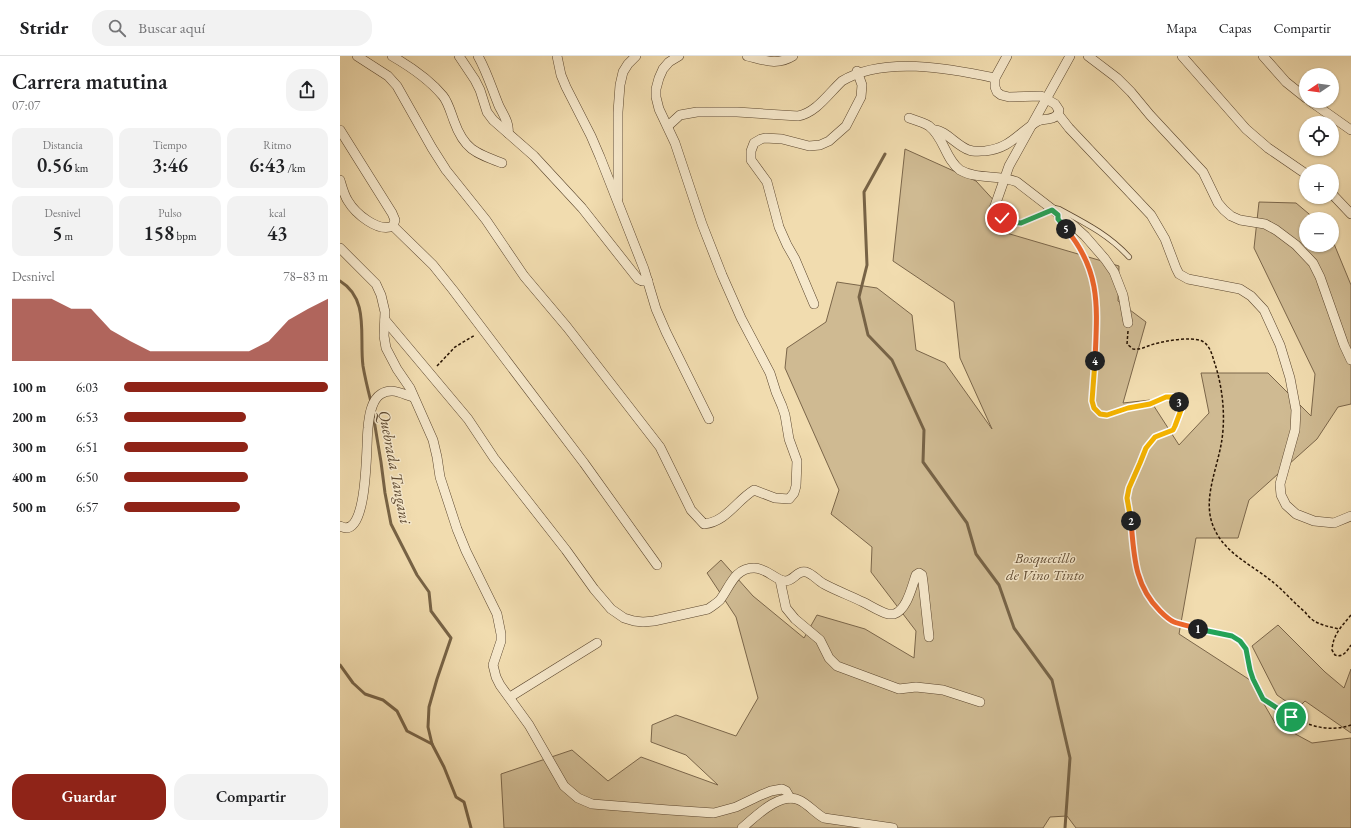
<!DOCTYPE html>
<html lang="es">
<head>
<meta charset="utf-8">
<style>
	:root { --surface:#fff; --page:#f2f2f2; --text:#202124; --muted:#757577; --line:#e0e0e0; --accent:#8f2418 }
	body { margin:0; font-family:"EB Garamond",serif; background:var(--page); color:var(--text); height:100vh; display:flex; flex-direction:column; font-size:15px; white-space:nowrap }
	* { box-sizing:border-box; margin:0 }
	p { font-size:13px; color:var(--muted) }
	.icon { flex:none; width:22px; height:22px; fill:none; stroke:currentColor; stroke-width:2; stroke-linecap:round; stroke-linejoin:round }
	.map { position:relative; flex:1; overflow:hidden }
	.sheet { display:flex; flex-direction:column; background:var(--surface); width:340px }
	.sheet>* { flex:none }
	.needle { width:26px; rotate:257deg }
	.buttons { position:absolute; left:959px; top:12px; display:grid; gap:8px }
	.buttons a { display:grid; place-items:center; width:40px; height:40px; border-radius:50%; background:var(--surface); box-shadow:0 1px 3px #0004; font-size:20px }
	.pin { position:absolute; display:grid; place-items:center; width:34px; height:34px; color:#fff; margin:-17px; border:2px solid #fff; border-radius:50%; box-shadow:0 1px 4px #0007 }
	.km { position:absolute; width:20px; height:20px; margin:-10px; border-radius:50%; background:#222; color:#fff; font-size:11px; line-height:20px; text-align:center }
	.round { display:grid; place-items:center; flex:none; width:42px; height:42px; border-radius:16px; background:var(--page) }
	.headline { display:flex; align-items:center; justify-content:space-between; height:68px; padding:0 12px }
	h1 { font-size:22px; font-weight:600; line-height:30px }
	.metrics { display:grid; grid-template-columns:repeat(3,1fr); gap:6px; height:68px; padding:4px 12px }
	.metrics div { display:grid; align-content:center; border-radius:10px; background:var(--page); text-align:center }
	.metrics b { font-size:20px; font-weight:600 }
	.metrics small { font-size:11px; font-weight:400 }
	.metrics p { font-size:11px }
	.chart { height:112px; padding:8px 12px }
	.chart p { display:flex; justify-content:space-between }
	.chart svg { width:100%; height:72px; margin-top:4px; fill:var(--accent); opacity:.7 }
	.button { display:flex; gap:8px; margin-top:auto; padding:8px 12px }
	.button a { flex:1; height:46px; border-radius:16px; background:var(--accent); color:#fff; font-size:16px; font-weight:600; line-height:46px; text-align:center }
	.button a+a { background:var(--page); color:var(--text) }
	ul { padding:0 12px; list-style:none; font-size:13px }
	li { display:grid; grid-template-columns:64px 48px 1fr; align-items:center; height:30px }
	li i { height:10px; border-radius:5px; background:var(--accent) }
	header { display:flex; align-items:center; gap:24px; box-sizing:border-box; height:56px; padding:0 20px; background:var(--surface); border-bottom:1px solid var(--line) }
	header strong { font-size:19px }
	nav { display:flex; gap:22px; margin-inline-start:auto; font-size:14px }
	.search { width:280px; height:36px; background:var(--page); display:flex; align-items:center; gap:10px; box-sizing:border-box; padding:0 14px; border-radius:16px; color:var(--muted); font-size:15px }
	main { display:flex; flex:1; min-height:0 }
	.map>svg:first-child { display:block }
	.green { fill:#cfba92; stroke:#7b664a }
	.lines { fill:none; stroke-linecap:round; stroke-linejoin:round }
	.stream { stroke:#776346; stroke-width:3 }
	.service-casing { stroke:#5a452d; stroke-width:6 }
	.minor-casing { stroke:#5a452d; stroke-width:10 }
	.path { stroke:#271302; stroke-width:1.5; stroke-dasharray:3 2; stroke-linecap:butt }
	.service { stroke:#f6e8cb; stroke-width:4.5 }
	.minor { stroke:#f6e8cb; stroke-width:9 }
	.split-1-casing { stroke:#fff; stroke-width:8 }
	.split-2-casing { stroke:#fff; stroke-width:8 }
	.split-3-casing { stroke:#fff; stroke-width:8 }
	.split-4-casing { stroke:#fff; stroke-width:8 }
	.split-5-casing { stroke:#fff; stroke-width:8 }
	.split-6-casing { stroke:#fff; stroke-width:8 }
	.split-1 { stroke:#22a559; stroke-width:5 }
	.split-2 { stroke:#f0652b; stroke-width:5 }
	.split-3 { stroke:#f5b400; stroke-width:5 }
	.split-4 { stroke:#f5b400; stroke-width:5 }
	.split-5 { stroke:#f0652b; stroke-width:5 }
	.split-6 { stroke:#22a559; stroke-width:5 }
	.labels { text-anchor:middle; dominant-baseline:central; stroke-width:3; stroke-linejoin:round; paint-order:stroke }
	.park-label { font-size:15px; font-style:italic; fill:#624d34; stroke:#f6e8cb }
	.water-label { font-size:16px; font-style:italic; fill:#5c4830; stroke:#f6e8cb }
</style>
</head>
<body>
<header>
<strong>Stridr</strong>
<div class="search"><svg class="icon" aria-label="search" viewBox="0 0 24 24"><circle cx="10" cy="10" r="6"/><path d="M15 15l6 6"/></svg>Buscar aquí</div>
<nav><a>Mapa</a><a>Capas</a><a>Compartir</a></nav>
</header>
<main>
<section class="sheet">
<div class="headline"><div><h1>Carrera matutina</h1><p>07:07</p></div><a class="round"><svg class="icon" aria-label="share" viewBox="0 0 24 24"><path d="M12 15V3M7 8l5-5 5 5M5 13v7h14v-7"/></svg></a></div>
<div class="metrics">
<div><p>Distancia</p><b>0.56<small> km</small></b></div>
<div><p>Tiempo</p><b>3:46</b></div>
<div><p>Ritmo</p><b>6:43<small> /km</small></b></div>
</div>
<div class="metrics">
<div><p>Desnivel</p><b>5<small> m</small></b></div>
<div><p>Pulso</p><b>158<small> bpm</small></b></div>
<div><p>kcal</p><b>43</b></div>
</div>
<div class="chart"><p><span>Desnivel</span>78–83 m</p>
<svg viewBox="0 0 160 44" preserveAspectRatio="none"><path d="M0 44V6L10 6L20 6L30 12L40 12L50 25L60 32L70 38L80 38L90 38L100 38L110 38L120 38L130 32L140 19L150 12L160 6V44z"/></svg>
</div>
<ul>
<li><b>100 m</b>6:03<i style="width:100%"></i></li>
<li><b>200 m</b>6:53<i style="width:60%"></i></li>
<li><b>300 m</b>6:51<i style="width:61%"></i></li>
<li><b>400 m</b>6:50<i style="width:61%"></i></li>
<li><b>500 m</b>6:57<i style="width:57%"></i></li>
</ul>
<div class="button"><a>Guardar</a><a>Compartir</a></div>
</section>
<div class="map">
<svg width="1011" height="772" viewBox="0 0 1011 772">
	<rect width="100%" height="100%" fill="#f1dcaf"/>
	<filter id="stains"><feTurbulence type="fractalNoise" baseFrequency=".005" numOctaves="4"/><feColorMatrix values="0 0 0 0 .2 0 0 0 0 .09 0 0 0 0 .02 0 0 0 .5 -.17"/></filter>
	<radialGradient id="worn" r=".72"><stop offset=".6" stop-color="#630" stop-opacity="0"/><stop offset="1" stop-color="#630" stop-opacity=".3"/></radialGradient>
	<g class="green">
		<path d="M 565,93 L 636,125 L 659,150 L 663,176 L 779,210 L 778,245 L 806,266 L 783,347 L 810,344 L 839,389 L 869,357 L 861,317 L 928,317 L 971,360 L 975,318 L 914,192 L 919,146 L 956,147 L 975,163 L 966,163 L 966,189 L 992,189 L 992,183 L 1011,229 L 1011,348 L 998,351 L 977,383 L 909,444 L 898,482 L 856,482 L 839,578 L 910,624 L 935,667 L 972,687 L 1011,682 L 1011,772 L 736,772 L 727,760 L 710,761 L 703,772 L 164,772 L 161,718 L 232,694 L 268,725 L 301,701 L 378,729 L 346,699 L 311,686 L 312,669 L 336,659 L 396,680 L 418,642 L 396,561 L 367,517 L 381,504 L 413,540 L 464,582 L 477,559 L 525,573 L 574,602 L 576,575 L 531,516 L 532,491 L 491,458 L 499,434 L 445,312 L 447,292 L 486,266 L 497,226 L 537,232 L 572,259 L 576,294 L 605,307 L 652,373 L 620,302 L 614,246 L 553,205 Z"/>
		<path d="M 938,569 L 985,616 L 1004,632 L 1011,613 L 1011,677 L 965,645 L 957,653 L 937,639 L 912,590 Z"/>
	</g>
	<g class="lines">
		<g class="stream">
			<path d="M 545,98 L 524,136 L 527,209 L 519,241 L 528,279 L 552,304 L 584,374 L 583,406 L 627,467 L 636,498 L 659,529 L 674,572 L 712,624 L 730,702 L 725,772"/>
			<path d="M 0,225 C 30,243 19,281 23,310 C 25,322 28,334 31,346"/>
			<path d="M 33,358 L 41,406 L 45,437 L 51,468 L 77,519 L 89,536 L 91,555 L 111,582 L 97,623 L 89,651 L 88,671 L 92,688 L 104,711 L 116,741 L 124,746 L 131,772"/>
			<path d="M 0,609 L 13,627 L 25,638 L 43,644 L 57,655 L 67,675 L 92,688"/>
		</g>
		<g class="service-casing">
			<path id="service" d="M 662,162 L 670,166 L 681,167 L 714,152 L 719,153 C 745,167 769,179 789,201"/>
		</g>
		<g class="minor-casing">
			<g id="minor">
				<path d="M 17,0 L 48,20 L 57,30 L 92,92 L 106,114 L 146,164 L 184,220 L 227,271 L 320,391 L 351,454 L 364,468 C 386,466 396,445 414,434 L 435,442 L 449,443 L 454,437 L 456,430 L 457,405 L 449,383 L 445,359 L 442,350 L 436,336 L 430,317 L 401,262 L 382,219 L 362,168 L 335,87 L 319,53 L 316,41 L 316,33 L 319,22 L 323,13 L 329,6 L 339,0"/>
				<path d="M 52,0 C 71,11 89,23 103,40 C 108,46 111,57 114,65 C 124,93 135,97 162,107"/>
				<path d="M 119,0 L 135,24 L 140,34 L 147,56 L 153,64 L 194,100 L 242,152 L 298,223 L 302,225 L 308,225"/>
				<path d="M 138,0 C 147,16 152,33 159,50 C 163,58 170,68 168,77"/>
				<path d="M 217,0 L 221,19 L 226,31 L 251,80 L 260,101 L 304,213 L 316,253 L 326,276 L 369,363"/>
				<path d="M 407,0 C 424,4 437,10 453,0"/>
				<path d="M 667,0 L 655,22 L 655,31 L 657,36 L 661,39 L 669,41 L 701,40 L 715,48 L 719,54 L 718,58 L 729,72 L 811,159 L 825,183 L 836,212 L 839,218 L 848,223 L 900,233 L 911,240 L 924,254 L 940,289 L 950,322 L 956,354 L 955,374 L 940,428 L 941,439 L 946,449 L 956,458 L 974,465 L 994,467 L 1011,460"/>
				<path d="M 748,0 L 777,22 L 791,36 L 810,59 L 863,116 L 878,147 L 884,154 L 891,160 L 900,164 L 925,168 L 936,174 L 956,189 L 973,207 L 980,221 L 1004,289 L 1011,304"/>
				<path d="M 842,0 L 906,73 L 928,92 L 966,118"/>
				<path d="M 923,0 L 946,26 L 966,42"/>
				<path d="M 970,45 L 1011,74"/>
				<path d="M 569,62 C 575,64 583,66 589,70 C 604,81 605,103 620,114 C 637,124 660,118 677,126 L 734,170 L 745,180 L 765,203 L 774,216 L 783,239 L 788,267"/>
				<path d="M 328,70 L 340,59 L 357,56 L 397,56 L 458,60 C 476,57 489,37 502,25 C 543,0 608,12 655,22"/>
				<path d="M 0,74 L 52,157 L 55,164 L 53,170 C 38,177 15,157 8,145 C 4,139 2,131 0,124"/>
				<path d="M 595,74 C 605,74 618,91 629,94 C 634,96 640,95 645,95 C 671,92 678,77 698,65 C 705,62 713,65 718,58"/>
				<path d="M 992,138 L 1011,158"/>
				<path d="M 278,142 L 278,56 L 280,29 L 283,16 L 288,8 L 296,0"/>
				<path d="M 651,161 L 669,110 L 730,0"/>
				<path d="M 53,170 L 93,209 L 113,234 L 244,407 L 317,509"/>
				<path d="M 0,192 L 36,228 L 41,239 L 45,256 L 44,280 L 46,292 L 57,313 L 70,332 L 93,384 L 97,401 L 100,421 L 117,473 L 126,495 L 157,558 L 161,578 L 161,585 L 153,609 L 156,621 L 160,629 L 189,669 L 224,730 L 238,742 L 252,748 L 329,754 L 374,757 L 396,751 L 421,739 L 431,735 L 442,733 L 446,735 L 450,742"/>
				<path d="M 474,248 L 455,203 L 447,189 L 439,171 L 427,126 L 411,104 L 411,95 L 414,87 L 421,83 L 425,82 L 442,83 L 469,90 L 480,89 L 489,85 L 506,70 L 521,41 L 522,29 L 517,15"/>
				<path d="M 45,264 L 128,363 L 154,402 L 226,494 L 254,533 L 271,553 L 284,562 L 294,565 L 303,566 L 314,565 L 368,553 C 372,550 376,548 380,544 C 390,531 394,512 414,512 C 427,512 435,524 445,525 C 454,525 457,514 466,516 C 473,518 478,525 484,528 C 497,535 511,540 523,546 C 531,550 540,556 548,558 C 549,558 553,558 554,558 C 567,554 572,530 576,519 L 579,517 L 582,519 L 583,526 L 589,581"/>
				<path d="M 0,470 C 29,487 26,384 28,372 C 29,361 31,344 41,338 C 52,331 62,338 73,341"/>
				<path d="M 440,524 L 446,552 L 455,563 L 480,584 L 489,602 L 497,610 L 559,633 L 576,631 L 603,634 L 640,646"/>
				<path d="M 170,641 L 257,587"/>
				<path d="M 402,772 C 415,761 440,735 459,744 C 468,748 475,757 484,762 L 553,772"/>
			</g>
		</g>
		<g class="path">
			<path d="M 738,187 C 759,228 757,253 755,298 C 754,314 755,330 752,345 C 753,353 757,359 765,359 C 770,359 773,357 777,355 C 788,351 799,351 810,348 C 820,345 836,332 840,351 C 842,359 837,368 833,374 L 815,381 L 810,386 L 803,396 L 800,407 L 789,432 L 788,447 L 791,456 L 794,499 L 797,516 L 803,531 L 811,545 L 823,558 L 833,566 L 892,580 C 912,591 907,612 916,630 C 921,642 929,647 939,653 C 961,667 985,678 1011,669"/>
			<path d="M 788,275 L 787,288 L 793,293 C 801,294 807,290 814,288 C 826,285 850,280 862,285 C 871,290 872,300 875,308 C 883,333 886,363 881,389 C 876,416 862,446 874,472 C 885,498 914,510 934,527 C 945,536 954,547 965,556 C 968,560 972,564 976,566 C 984,570 991,571 999,573"/>
			<path d="M 97,310 L 115,291 L 135,279"/>
			<path d="M 1011,559 C 1002,570 993,578 992,594 L 995,599 C 1003,602 1007,595 1011,589"/>
		</g>
		<use href="#service" class="service"/>
		<use href="#minor" class="minor"/>
	</g>
	<g class="lines">
		<g class="split-1-casing">
			<path id="split-1" d="M 858,573 L 892,580 L 900,585 L 906,593 L 910,614 L 913,623 L 923,643 L 951,661"/>
		</g>
		<g class="split-2-casing">
			<path id="split-2" d="M 791,465 C 794,499 794,529 820,555 C 824,559 829,564 834,566 C 842,569 851,570 858,573"/>
		</g>
		<g class="split-3-casing">
			<path id="split-3" d="M 791,465 L 787,442 L 789,432 L 800,407 L 806,392 L 815,381 L 833,374 L 835,370 L 841,354 L 839,346"/>
		</g>
		<g class="split-4-casing">
			<path id="split-4" d="M 755,305 L 752,345 L 754,352 L 760,358 L 767,359 L 788,352 L 810,348 L 826,341 L 833,341 L 839,346"/>
		</g>
		<g class="split-5-casing">
			<path id="split-5" d="M 726,173 C 762,216 757,253 755,305"/>
		</g>
		<g class="split-6-casing">
			<path id="split-6" d="M 662,162 L 670,166 L 681,167 L 712,154 L 718,159 L 718,163 L 726,173"/>
		</g>
		<use href="#split-1" class="split-1"/>
		<use href="#split-2" class="split-2"/>
		<use href="#split-3" class="split-3"/>
		<use href="#split-4" class="split-4"/>
		<use href="#split-5" class="split-5"/>
		<use href="#split-6" class="split-6"/>
	</g>
	<g class="labels">
		<g class="park-label">
			<text x="705" y="501">Bosquecillo<tspan x="705" dy="17">de Vino Tinto</tspan></text>
		</g>
		<g class="water-label">
			<text transform="translate(55 411) rotate(79)">Quebrada Tangani</text>
		</g>
	</g>
	<rect width="100%" height="100%" filter="url(#stains)"/>
	<rect width="100%" height="100%" fill="url(#worn)"/>
</svg>
<div class="buttons">
<a><svg class="needle" viewBox="-14 -14 28 28"><path d="M0-13l5 13h-10z" fill="#e53935"/><path d="M0 13l5-13h-10z" fill="#757577"/></svg></a>
<a><svg class="icon" aria-label="locate" viewBox="0 0 24 24"><circle cx="12" cy="12" r="6"/><path d="M12 2v4M12 18v4M2 12h4M18 12h4"/></svg></a>
<a>+</a>
<a>−</a>
</div>
<div class="pin" style="left:951px;top:661px;background:#1e9e55"><svg class="icon" aria-label="arrive" viewBox="0 0 24 24"><path d="M6 21V4h12l-3 4 3 4H6"/></svg></div>
<div class="pin" style="left:662px;top:162px;background:#d93025"><svg class="icon" aria-label="check" viewBox="0 0 24 24"><path d="M5 12l5 5 9-10"/></svg></div>
<b class="km" style="left:858px;top:573px">1</b>
<b class="km" style="left:791px;top:465px">2</b>
<b class="km" style="left:839px;top:346px">3</b>
<b class="km" style="left:755px;top:305px">4</b>
<b class="km" style="left:726px;top:173px">5</b>
</div>
</main>
</body>
</html>
